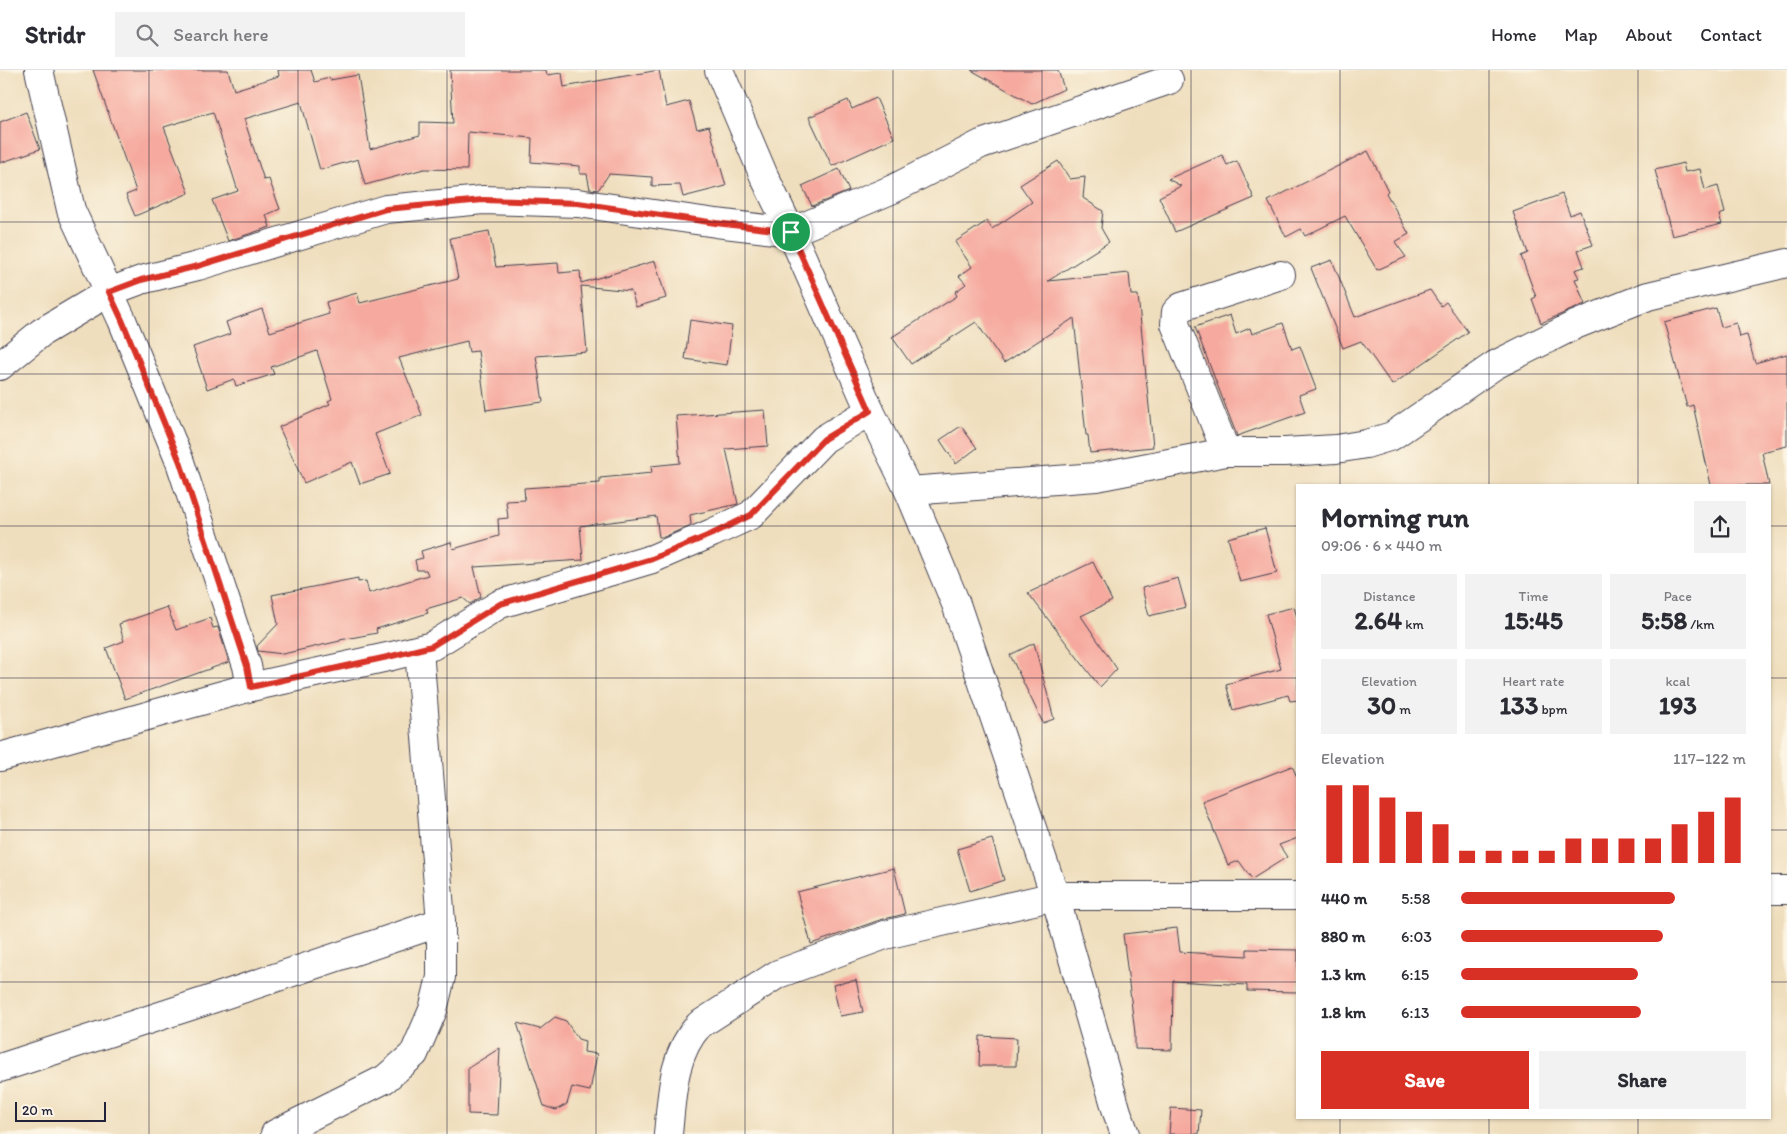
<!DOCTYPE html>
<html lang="en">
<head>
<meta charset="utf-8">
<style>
	:root { --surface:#fff; --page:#f2f2f3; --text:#2b2b33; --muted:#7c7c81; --line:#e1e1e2; --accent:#d93025 }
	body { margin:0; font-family:Itim,sans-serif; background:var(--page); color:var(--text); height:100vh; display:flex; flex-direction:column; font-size:19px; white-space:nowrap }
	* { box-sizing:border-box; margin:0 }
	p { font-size:16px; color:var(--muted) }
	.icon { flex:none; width:28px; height:28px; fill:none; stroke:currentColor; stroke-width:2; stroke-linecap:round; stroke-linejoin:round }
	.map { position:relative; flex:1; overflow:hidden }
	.details { position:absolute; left:1296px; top:414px; width:475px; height:635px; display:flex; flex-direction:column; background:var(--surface); border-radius:0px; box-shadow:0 1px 4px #0004 }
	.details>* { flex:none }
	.scale { position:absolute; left:15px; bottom:12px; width:91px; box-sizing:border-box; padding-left:5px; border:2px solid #22223b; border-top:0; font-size:14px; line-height:18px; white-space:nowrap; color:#22223b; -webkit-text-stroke:4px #fcf5e5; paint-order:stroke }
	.pin { position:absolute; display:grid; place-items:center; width:42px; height:42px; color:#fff; margin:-21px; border:2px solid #fff; border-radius:50%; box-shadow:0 1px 5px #0007 }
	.round { display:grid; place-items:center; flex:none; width:52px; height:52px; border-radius:0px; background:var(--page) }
	.headline { display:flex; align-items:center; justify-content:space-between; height:85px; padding:0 25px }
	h1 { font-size:28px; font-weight:700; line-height:38px }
	.figures { display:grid; grid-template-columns:repeat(3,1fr); gap:8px; height:85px; padding:5px 25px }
	.figures div { display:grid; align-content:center; border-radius:0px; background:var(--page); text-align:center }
	.figures b { font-size:25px; font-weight:700 }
	.figures small { font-size:14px; font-weight:400 }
	.figures p { font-size:14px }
	.chart { height:140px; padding:10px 25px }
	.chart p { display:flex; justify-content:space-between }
	.chart svg { width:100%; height:90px; margin-top:5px; stroke:var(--accent); stroke-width:6 }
	.primary-button { display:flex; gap:10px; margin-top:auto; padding:10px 25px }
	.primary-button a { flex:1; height:58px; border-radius:0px; background:var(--accent); color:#fff; font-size:20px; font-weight:700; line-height:58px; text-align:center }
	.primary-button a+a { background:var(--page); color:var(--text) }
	ul { padding:0 25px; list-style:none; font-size:16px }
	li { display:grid; grid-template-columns:80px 60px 1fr; align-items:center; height:38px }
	li i { height:12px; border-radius:6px; background:var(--accent) }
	header { display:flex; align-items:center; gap:30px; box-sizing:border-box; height:70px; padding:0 25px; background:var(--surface); border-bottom:1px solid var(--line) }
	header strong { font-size:24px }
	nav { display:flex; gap:28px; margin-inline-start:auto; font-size:18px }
	.search { width:350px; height:45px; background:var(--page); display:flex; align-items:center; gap:12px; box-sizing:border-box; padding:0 18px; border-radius:0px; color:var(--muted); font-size:19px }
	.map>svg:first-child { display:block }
	.building { fill:#f6a99e }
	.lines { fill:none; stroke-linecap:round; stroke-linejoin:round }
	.street-casing { stroke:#413e4e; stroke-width:30 }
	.secondary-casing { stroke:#413e4e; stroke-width:30 }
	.street { stroke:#fff; stroke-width:28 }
	.secondary { stroke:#fff; stroke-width:28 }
	.route-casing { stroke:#fff; stroke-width:10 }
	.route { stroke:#d93025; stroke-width:6 }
	.grid { fill:none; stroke:#22223b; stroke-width:1; stroke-opacity:0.55 }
</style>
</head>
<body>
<header>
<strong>Stridr</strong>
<div class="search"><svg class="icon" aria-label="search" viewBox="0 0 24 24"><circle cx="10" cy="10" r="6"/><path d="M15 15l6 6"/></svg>Search here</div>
<nav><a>Home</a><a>Map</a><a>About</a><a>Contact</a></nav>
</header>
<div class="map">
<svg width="1787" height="1064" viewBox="0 0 1787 1064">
	<rect width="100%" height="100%" fill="#fcf5e5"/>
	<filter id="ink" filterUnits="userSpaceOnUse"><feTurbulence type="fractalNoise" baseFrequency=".02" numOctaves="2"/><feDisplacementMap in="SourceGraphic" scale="10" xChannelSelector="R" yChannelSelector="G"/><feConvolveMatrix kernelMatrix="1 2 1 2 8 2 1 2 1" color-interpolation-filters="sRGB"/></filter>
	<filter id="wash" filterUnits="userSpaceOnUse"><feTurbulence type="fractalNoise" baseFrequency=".0096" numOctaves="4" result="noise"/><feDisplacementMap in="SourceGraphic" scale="20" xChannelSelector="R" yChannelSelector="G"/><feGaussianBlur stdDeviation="1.12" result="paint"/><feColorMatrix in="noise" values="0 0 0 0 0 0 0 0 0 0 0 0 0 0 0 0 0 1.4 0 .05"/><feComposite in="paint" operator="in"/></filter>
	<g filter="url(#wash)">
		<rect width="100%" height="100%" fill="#efdebd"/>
		<g id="blocks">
			<g class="building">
				<path d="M 93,0 L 228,0 L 234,20 L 279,6 L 278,0 L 311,0 L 315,12 L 329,8 L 330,10 L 358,5 L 370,79 L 420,65 L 420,52 L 453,53 L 450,0 L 546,0 L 547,5 L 562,3 L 564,17 L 659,0 L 666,37 L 689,31 L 697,59 L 709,56 L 726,116 L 683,127 L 680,115 L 652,116 L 652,107 L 609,104 L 598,120 L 590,119 L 587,104 L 580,104 L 580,96 L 531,92 L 532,68 L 468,62 L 467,100 L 424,99 L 365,115 L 358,89 L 320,100 L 301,32 L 244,49 L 264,110 L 269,109 L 280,139 L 266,145 L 270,157 L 228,171 L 212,130 L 238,121 L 213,42 L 164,57 L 189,123 L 135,146 L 126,125 L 136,121 Z"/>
				<path d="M 971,0 L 1058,0 L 1064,19 L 1032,34 Z"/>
				<path d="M 876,28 L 894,68 L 832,96 L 809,47 L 848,30 L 852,39 Z"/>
				<path d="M 26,42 L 40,79 L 0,93 L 0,52 Z"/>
				<path d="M 1368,81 L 1388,121 L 1386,123 L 1409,164 L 1395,172 L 1406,187 L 1377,200 L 1345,146 L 1305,166 L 1301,159 L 1286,167 L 1268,131 Z"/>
				<path d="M 1222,85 L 1227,95 L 1237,91 L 1254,128 L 1175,162 L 1159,127 L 1181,116 L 1168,109 Z"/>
				<path d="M 1058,91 L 1070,109 L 1085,107 L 1083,128 L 1103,141 L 1101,158 L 1109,172 L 1048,211 L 1129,203 L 1131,225 L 1138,225 L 1153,377 L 1090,383 L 1088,365 L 1086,365 L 1074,248 L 1004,293 L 976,252 L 911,294 L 892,267 L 957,226 L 955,222 L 966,214 L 959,206 L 972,197 L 955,172 L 987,151 L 992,159 L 1032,132 L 1020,115 Z"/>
				<path d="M 1683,93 L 1685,102 L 1700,99 L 1705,120 L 1718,116 L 1725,143 L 1719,145 L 1722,154 L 1672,166 L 1655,100 Z"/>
				<path d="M 839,99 L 849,121 L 812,136 L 802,116 Z"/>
				<path d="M 1562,124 L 1570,145 L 1580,141 L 1593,175 L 1578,180 L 1584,197 L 1575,200 L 1579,208 L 1575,209 L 1585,234 L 1541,253 L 1532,229 L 1536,227 L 1521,186 L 1528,183 L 1513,142 Z"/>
				<path d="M 489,161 L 496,197 L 558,193 L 559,203 L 580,201 L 581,213 L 655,191 L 666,228 L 636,237 L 631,221 L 581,216 L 587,282 L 536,286 L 543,332 L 486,340 L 478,281 L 469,282 L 467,271 L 399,288 L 422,345 L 375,364 L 390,404 L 360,414 L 352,392 L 304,413 L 279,357 L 330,334 L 328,331 L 332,329 L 317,281 L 271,297 L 274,304 L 236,316 L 234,309 L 207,319 L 193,277 L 230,264 L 226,252 L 262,239 L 270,262 L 329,244 L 326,232 L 357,223 L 360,233 L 458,209 L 450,168 Z"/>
				<path d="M 1332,190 L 1355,247 L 1430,220 L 1441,236 L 1446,232 L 1468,262 L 1392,315 L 1361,271 L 1343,278 L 1311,198 Z"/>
				<path d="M 1716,238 L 1721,257 L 1736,253 L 1739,267 L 1747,265 L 1755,293 L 1787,284 L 1787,376 L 1762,382 L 1769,415 L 1711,415 L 1693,335 L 1687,337 L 1664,252 Z"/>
				<path d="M 1230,245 L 1236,264 L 1250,258 L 1252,264 L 1283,253 L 1292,279 L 1300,276 L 1316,319 L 1299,325 L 1305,342 L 1237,366 L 1195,257 Z"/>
				<path d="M 690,250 L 732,256 L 727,295 L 685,289 Z"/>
				<path d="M 765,340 L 768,376 L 726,379 L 738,434 L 690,445 L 691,455 L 664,467 L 659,467 L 656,446 L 580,456 L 583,490 L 474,497 L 481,527 L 470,534 L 463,528 L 426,539 L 428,543 L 376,559 L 377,563 L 340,570 L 340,571 L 283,584 L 258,581 L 257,576 L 278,554 L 272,525 L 358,508 L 358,512 L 366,511 L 369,523 L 428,505 L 426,500 L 417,500 L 415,490 L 423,488 L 421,481 L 451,472 L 453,479 L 499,466 L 498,449 L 508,448 L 506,431 L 525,430 L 524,418 L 600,413 L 600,408 L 652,403 L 651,396 L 680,393 L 676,346 Z"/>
				<path d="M 961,356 L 977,378 L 956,394 L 940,370 Z"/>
				<path d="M 1265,458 L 1277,503 L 1240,512 L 1228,468 Z"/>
				<path d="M 1093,492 L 1112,531 L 1081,546 L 1117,599 L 1100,617 L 1028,523 Z"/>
				<path d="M 1178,508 L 1186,537 L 1149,546 L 1142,518 Z"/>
				<path d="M 167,537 L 176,560 L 210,548 L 213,558 L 218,557 L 229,592 L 125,629 L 106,578 L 124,571 L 119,554 Z"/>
				<path d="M 1294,537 L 1298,550 L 1298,630 L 1290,631 L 1288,625 L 1233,640 L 1226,614 L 1281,599 L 1266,544 Z"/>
				<path d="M 1034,573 L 1054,649 L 1043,653 L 1010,585 Z"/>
				<path d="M 1292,696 L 1298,709 L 1298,768 L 1279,775 L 1287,787 L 1252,809 L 1239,791 L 1228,795 L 1202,731 Z"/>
				<path d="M 992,769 L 1004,810 L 970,821 L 957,779 Z"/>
				<path d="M 894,798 L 905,844 L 880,850 L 811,874 L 797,822 Z"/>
				<path d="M 1177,858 L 1180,882 L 1247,886 L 1247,879 L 1298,880 L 1298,922 L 1247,921 L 1247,915 L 1173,911 L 1172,980 L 1135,979 L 1135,963 L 1123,864 Z"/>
				<path d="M 856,910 L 863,942 L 840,946 L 833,915 Z"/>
				<path d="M 555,947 L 566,951 L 578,969 L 585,971 L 584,982 L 597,984 L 590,1021 L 572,1017 L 567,1034 L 556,1040 L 544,1036 L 517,953 L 540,959 Z"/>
				<path d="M 980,966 L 1017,968 L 1016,996 L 979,996 Z"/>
				<path d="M 500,978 L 497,1045 L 468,1044 L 468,998 Z"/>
				<path d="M 1171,1038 L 1201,1040 L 1199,1064 L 1169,1064 Z"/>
			</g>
		</g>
	</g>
	<g filter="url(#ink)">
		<use href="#blocks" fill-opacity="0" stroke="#413e4e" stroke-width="1"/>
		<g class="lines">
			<g class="street-casing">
				<g id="street">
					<path d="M 39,0 L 71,140 L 122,250 L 180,392 L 247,596 L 251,617"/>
					<path d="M 0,296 L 42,262 L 109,222 L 141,210 L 198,196 L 386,139 L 483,130 L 578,133 L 716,153 L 791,162 L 893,119 L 981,74 L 1169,10"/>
					<path d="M 1226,382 L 1175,254 L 1176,242 L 1181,237 L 1281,205"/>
					<path d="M 909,421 L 1096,407 L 1226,382 L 1285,382 L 1336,379 L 1366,374 L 1392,366 L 1495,295 L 1575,255 L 1648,226 L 1787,193"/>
					<path d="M 0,687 L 251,617 L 392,586 L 432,576 L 500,534 L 652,489 L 712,463 L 751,445 L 824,369 L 870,341"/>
					<path d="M 1770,820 L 1787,820"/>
					<path d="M 0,998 L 203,932 L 441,852"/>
					<path d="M 275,1064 L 385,1009 L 414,984 L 433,940 L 441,907 L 441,852 L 419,580"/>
					<path d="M 668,1064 C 672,1026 672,985 699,955 L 778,904 L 885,865 L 1055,826 L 1298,826"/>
				</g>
			</g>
			<g class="secondary-casing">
				<path id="secondary" d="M 719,0 L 764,106 L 791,162 L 870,341 L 909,421 L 956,534 L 1055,826 L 1117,1042 L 1125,1064"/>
			</g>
			<use href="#street" class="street"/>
			<use href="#secondary" class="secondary"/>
		</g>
	</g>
	<g class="lines" filter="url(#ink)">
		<g class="route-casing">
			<path id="route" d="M 483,130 L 578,133 L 716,153 L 791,162 L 870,341 L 824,369 L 751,445 L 712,464 L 652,489 L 500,534 L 432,576 L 392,586 L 251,617 L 247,596 L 180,392 L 122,250 L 109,222 L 141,210 L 198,196 L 386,139 Z"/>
		</g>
		<use href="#route" class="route"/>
	</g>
	<path class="grid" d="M 149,0 L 149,1064M 298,0 L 298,1064M 447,0 L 447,1064M 596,0 L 596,1064M 745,0 L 745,1064M 893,0 L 893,1064M 1042,0 L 1042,1064M 1191,0 L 1191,1064M 1340,0 L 1340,415M 1489,0 L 1489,415M 1638,0 L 1638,415M 0,152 L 1787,152M 0,304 L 1787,304M 0,456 L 1298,456M 1770,456 L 1787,456M 0,608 L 1298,608M 1770,608 L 1787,608M 0,760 L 1298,760M 1770,760 L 1787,760M 0,912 L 1298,912M 1770,912 L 1787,912M 1340,1048 L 1340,1064M 1489,1048 L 1489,1064M 1638,1048 L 1638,1064"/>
</svg>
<div class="scale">20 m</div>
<div class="pin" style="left:791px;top:162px;background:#1e9e55"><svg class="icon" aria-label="arrive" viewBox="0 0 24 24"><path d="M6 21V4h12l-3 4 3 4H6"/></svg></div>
<section class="details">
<div class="headline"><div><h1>Morning run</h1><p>09:06 · 6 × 440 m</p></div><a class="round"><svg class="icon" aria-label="share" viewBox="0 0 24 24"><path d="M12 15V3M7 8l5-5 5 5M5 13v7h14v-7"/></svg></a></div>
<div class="figures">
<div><p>Distance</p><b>2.64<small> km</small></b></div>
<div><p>Time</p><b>15:45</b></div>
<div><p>Pace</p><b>5:58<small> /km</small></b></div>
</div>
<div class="figures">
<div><p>Elevation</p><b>30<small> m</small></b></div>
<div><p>Heart rate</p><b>133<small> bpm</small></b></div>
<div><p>kcal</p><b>193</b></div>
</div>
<div class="chart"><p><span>Elevation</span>117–122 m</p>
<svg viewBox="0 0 160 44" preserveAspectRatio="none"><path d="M5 44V6M15 44V6M25 44V12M35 44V19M45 44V25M55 44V38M65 44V38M75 44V38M85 44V38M95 44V32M105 44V32M115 44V32M125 44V32M135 44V25M145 44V19M155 44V12"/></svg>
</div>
<ul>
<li><b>440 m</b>5:58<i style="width:75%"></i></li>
<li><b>880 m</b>6:03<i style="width:71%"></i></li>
<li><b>1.3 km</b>6:15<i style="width:62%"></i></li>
<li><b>1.8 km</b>6:13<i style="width:63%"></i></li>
</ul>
<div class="primary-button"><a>Save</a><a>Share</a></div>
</section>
</div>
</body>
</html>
